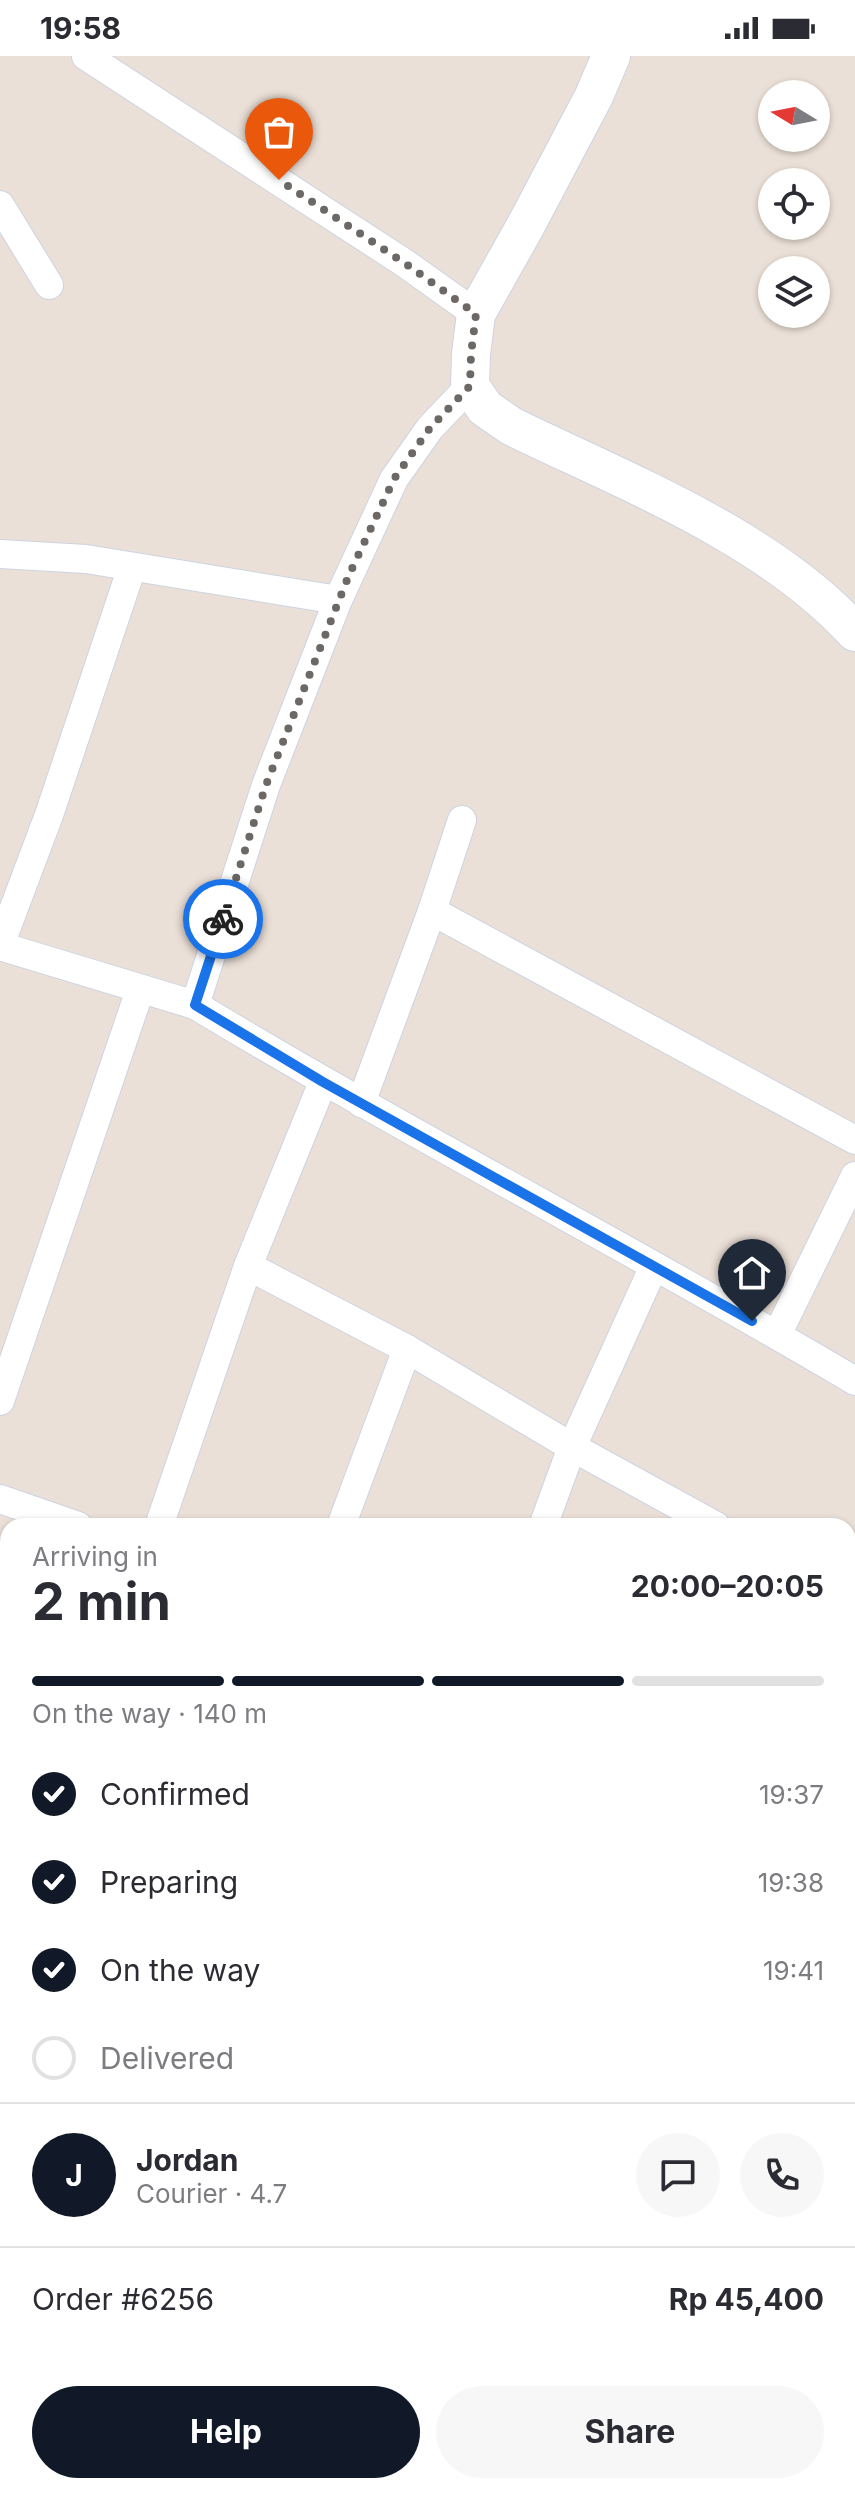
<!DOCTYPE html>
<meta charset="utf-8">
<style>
:root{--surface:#fff;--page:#f7f7f7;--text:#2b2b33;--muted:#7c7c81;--line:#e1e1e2;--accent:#111827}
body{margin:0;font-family:Inter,sans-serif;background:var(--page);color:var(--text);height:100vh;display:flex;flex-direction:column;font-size:30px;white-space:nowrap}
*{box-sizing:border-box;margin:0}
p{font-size:26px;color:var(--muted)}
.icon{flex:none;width:44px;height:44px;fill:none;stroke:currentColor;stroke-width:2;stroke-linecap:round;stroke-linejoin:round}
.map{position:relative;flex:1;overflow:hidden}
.side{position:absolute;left:0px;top:1462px;width:856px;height:976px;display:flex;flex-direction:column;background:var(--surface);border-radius:24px 24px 0 0;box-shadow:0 2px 6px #0004}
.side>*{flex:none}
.needle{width:52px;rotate:280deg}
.controls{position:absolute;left:758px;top:24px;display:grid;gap:16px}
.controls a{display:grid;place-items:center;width:72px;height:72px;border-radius:50%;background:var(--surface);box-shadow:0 2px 6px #0004;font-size:40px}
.pin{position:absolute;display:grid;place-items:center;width:68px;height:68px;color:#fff;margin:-82px -34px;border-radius:50% 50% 50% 0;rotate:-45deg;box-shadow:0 0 8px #0007}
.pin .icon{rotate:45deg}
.courier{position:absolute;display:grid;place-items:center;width:80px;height:80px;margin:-40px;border:6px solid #1a73e8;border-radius:50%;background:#fff;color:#222;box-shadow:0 2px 10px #0007}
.head em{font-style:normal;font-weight:700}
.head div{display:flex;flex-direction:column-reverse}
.head{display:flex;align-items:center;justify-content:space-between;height:136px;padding:0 32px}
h1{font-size:52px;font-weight:700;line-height:60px}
.bar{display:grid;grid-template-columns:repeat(4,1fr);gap:12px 8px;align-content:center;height:96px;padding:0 32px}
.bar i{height:10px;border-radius:6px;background:var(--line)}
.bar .on{background:var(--accent)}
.bar p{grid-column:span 4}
.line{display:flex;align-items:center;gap:20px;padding:0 32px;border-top:2px solid var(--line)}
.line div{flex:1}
.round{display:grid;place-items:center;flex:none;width:84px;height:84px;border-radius:42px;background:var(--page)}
ol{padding:0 32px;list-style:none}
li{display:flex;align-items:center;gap:24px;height:88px}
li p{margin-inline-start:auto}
li .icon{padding:8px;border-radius:50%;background:var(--accent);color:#fff;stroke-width:4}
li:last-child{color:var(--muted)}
li i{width:44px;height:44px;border:4px solid var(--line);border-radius:50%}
.button{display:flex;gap:16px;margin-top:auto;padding:16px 32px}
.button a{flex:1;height:92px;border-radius:48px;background:var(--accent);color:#fff;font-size:32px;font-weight:700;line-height:92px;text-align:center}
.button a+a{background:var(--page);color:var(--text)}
.status{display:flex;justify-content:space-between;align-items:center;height:56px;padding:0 40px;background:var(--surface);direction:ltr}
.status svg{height:22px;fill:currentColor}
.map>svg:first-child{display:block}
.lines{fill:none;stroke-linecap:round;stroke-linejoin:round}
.minor-casing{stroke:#cdd3e2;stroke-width:30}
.secondary-casing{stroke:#cdd3e2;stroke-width:40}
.minor{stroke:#fff;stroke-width:28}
.secondary{stroke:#fff;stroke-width:38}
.done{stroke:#6c6865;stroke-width:8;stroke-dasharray:0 14.4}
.route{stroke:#1a73e8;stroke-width:10}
</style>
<div class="status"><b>19:58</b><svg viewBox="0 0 49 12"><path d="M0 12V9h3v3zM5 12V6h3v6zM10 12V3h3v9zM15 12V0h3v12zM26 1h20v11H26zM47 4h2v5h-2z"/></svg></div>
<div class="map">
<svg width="855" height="2438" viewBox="0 0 855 2438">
<rect width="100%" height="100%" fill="#ebe0d7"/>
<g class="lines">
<defs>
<g id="minor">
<path d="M 86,0 L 406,208 L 476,258"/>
<path d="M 0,149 L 49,229"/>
<path d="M 0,498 L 86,503 L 338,544"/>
<path d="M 432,855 L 855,1084"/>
<path d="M 0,889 L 49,759 L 132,511"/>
<path d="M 0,890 L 195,949 L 266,729 L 338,544 L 394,423 L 430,372 L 470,330"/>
<path d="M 195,949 C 412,1080 638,1196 855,1325"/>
<path d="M 361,1047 L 432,855 L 462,764"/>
<path d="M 248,1210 L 407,1293 L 341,1470"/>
<path d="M 777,1279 L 855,1120"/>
<path d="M 407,1293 L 572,1391 L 716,1470"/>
<path d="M 0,1345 L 140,934"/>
<path d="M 0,1443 L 78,1470"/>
<path d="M 159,1470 L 248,1210 L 323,1026"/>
<path d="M 543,1470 L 572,1391 L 654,1210"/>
<path d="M 848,1519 L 855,1506"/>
<path d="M 848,1552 L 855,1559"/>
<path d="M 848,1611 L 855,1586"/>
<path d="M 0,1663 L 8,1665"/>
<path d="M 0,1879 L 8,1882"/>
<path d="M 848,1954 L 855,1956"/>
<path d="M 0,2102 L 8,2105"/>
<path d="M 848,2172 L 855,2175"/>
<path d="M 0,2328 L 8,2330"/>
<path d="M 71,2438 L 73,2430"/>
</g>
<path id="secondary" d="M 611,0 L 594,40 L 526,169 L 476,258 L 471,298 L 470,330 L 485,352 L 511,370 C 626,426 767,480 855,576"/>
</defs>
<use href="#minor" class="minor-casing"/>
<use href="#secondary" class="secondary-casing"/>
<use href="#minor" class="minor"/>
<use href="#secondary" class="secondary"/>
</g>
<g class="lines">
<path class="done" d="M 223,863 L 266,729 L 349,519 L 394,423 L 430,372 L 470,330 L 471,298 L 476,258 L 406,208 L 279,124"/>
<path class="route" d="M 223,863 L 195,949 L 323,1026 L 752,1265"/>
</g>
</svg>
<div class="controls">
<a><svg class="needle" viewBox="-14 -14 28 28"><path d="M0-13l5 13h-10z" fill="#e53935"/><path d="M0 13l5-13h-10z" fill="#7c7c81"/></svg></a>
<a><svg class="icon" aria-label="locate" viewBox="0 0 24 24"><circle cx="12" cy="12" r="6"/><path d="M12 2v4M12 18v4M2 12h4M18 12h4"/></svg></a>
<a><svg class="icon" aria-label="layers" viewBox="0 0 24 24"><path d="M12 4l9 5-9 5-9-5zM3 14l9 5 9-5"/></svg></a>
</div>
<div class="pin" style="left:279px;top:124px;background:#ea580c"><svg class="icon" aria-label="bag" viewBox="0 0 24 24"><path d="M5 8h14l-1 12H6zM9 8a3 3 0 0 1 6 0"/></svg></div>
<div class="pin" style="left:752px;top:1265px;background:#1f2937"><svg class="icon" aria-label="home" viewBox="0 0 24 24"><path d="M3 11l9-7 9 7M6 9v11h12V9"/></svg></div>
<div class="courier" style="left:223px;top:863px"><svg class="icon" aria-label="bike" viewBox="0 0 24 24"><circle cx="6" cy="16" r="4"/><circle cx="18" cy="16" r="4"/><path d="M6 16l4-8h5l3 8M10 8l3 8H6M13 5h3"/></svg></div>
<section class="side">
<div class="head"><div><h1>2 min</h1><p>Arriving in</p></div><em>20:00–20:05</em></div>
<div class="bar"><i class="on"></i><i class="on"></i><i class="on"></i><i></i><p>On the way · 140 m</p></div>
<ol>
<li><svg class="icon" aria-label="check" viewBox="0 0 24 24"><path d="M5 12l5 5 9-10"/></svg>Confirmed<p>19:37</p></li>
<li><svg class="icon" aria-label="check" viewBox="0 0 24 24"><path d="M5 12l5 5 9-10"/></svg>Preparing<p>19:38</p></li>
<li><svg class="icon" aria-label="check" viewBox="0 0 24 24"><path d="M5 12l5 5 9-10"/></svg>On the way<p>19:41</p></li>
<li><i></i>Delivered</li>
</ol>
<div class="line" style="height:144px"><b class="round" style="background:var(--accent);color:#fff">J</b><div><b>Jordan</b><p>Courier · 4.7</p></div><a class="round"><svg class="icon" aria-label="chat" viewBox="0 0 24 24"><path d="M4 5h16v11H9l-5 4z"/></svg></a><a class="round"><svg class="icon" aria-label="phone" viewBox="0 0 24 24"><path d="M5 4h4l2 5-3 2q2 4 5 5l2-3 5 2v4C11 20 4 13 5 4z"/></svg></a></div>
<div class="line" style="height:104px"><div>Order #6256</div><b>Rp 45,400</b></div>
<div class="button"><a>Help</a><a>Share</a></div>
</section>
</div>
